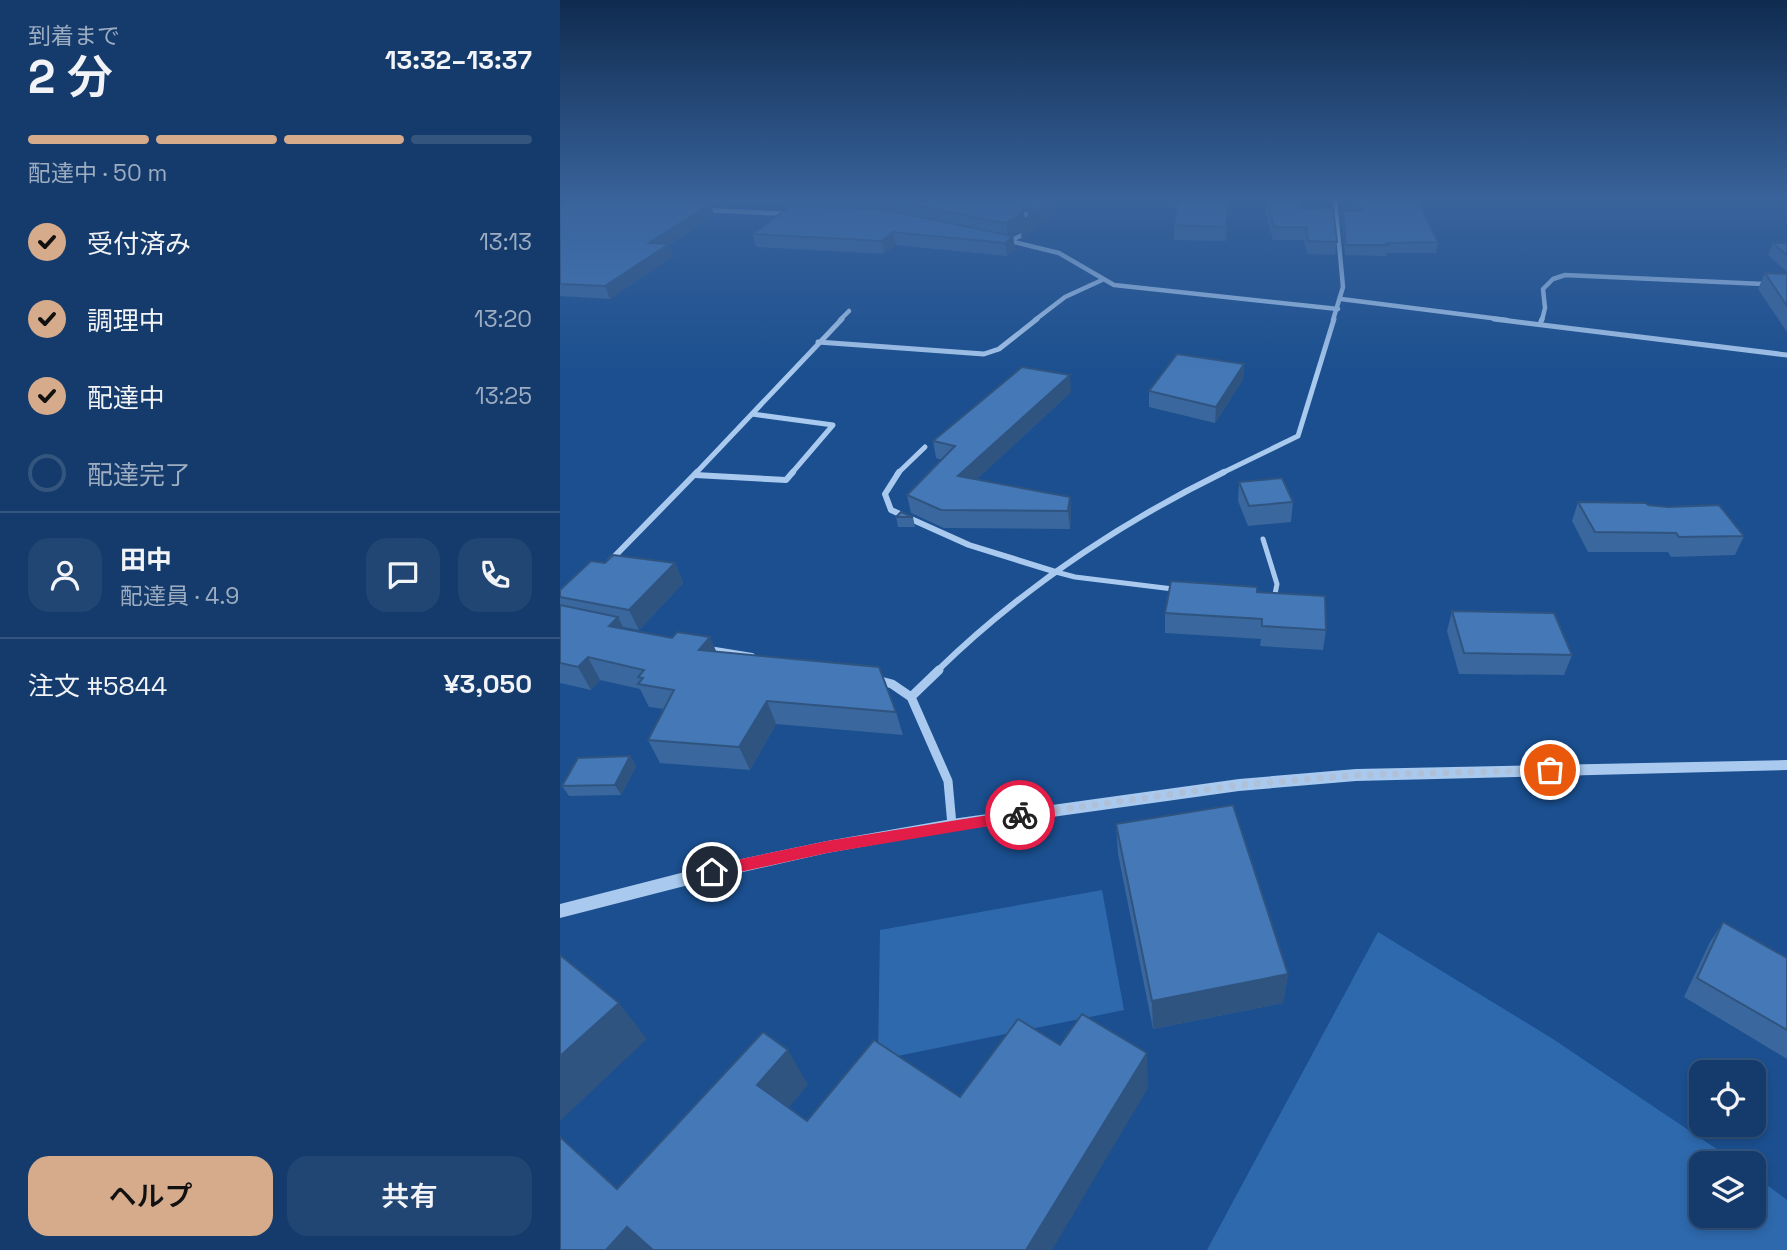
<!DOCTYPE html>
<html lang="ja">
<meta charset="utf-8">
<style>
:root{--surface:#143b6b;--page:#214673;--text:#f1f3f6;--muted:#9dadc1;--line:#33557e;--accent:#d6ab8b}
body{margin:0;font-family:"Space Grotesk","Noto Sans JP",sans-serif;background:var(--page);color:var(--text);height:100vh;display:flex;flex-direction:column;font-size:26px;white-space:nowrap}
*{box-sizing:border-box;margin:0}
p{font-size:23px;color:var(--muted)}
.icon{flex:none;width:38px;height:38px;fill:none;stroke:currentColor;stroke-width:2;stroke-linecap:round;stroke-linejoin:round}
.map{position:relative;flex:1;overflow:hidden}
.details{display:flex;flex-direction:column;background:var(--surface);width:560px}
.details>*{flex:none}
.controls{position:absolute;left:1129px;top:1060px;display:grid;gap:14px}
.controls a{display:grid;place-items:center;width:77px;height:77px;border-radius:14px;background:var(--surface);box-shadow:0 4px 10px #0003,0 0 0 2px var(--line);font-size:35px}
.pin{position:absolute;display:grid;place-items:center;width:60px;height:60px;color:#fff;margin:-30px;border:4px solid #fff;border-radius:50%;box-shadow:0 2px 7px #0007}
.courier{position:absolute;display:grid;place-items:center;width:70px;height:70px;margin:-35px;border:5px solid #e11d48;border-radius:50%;background:#fff;color:#222;box-shadow:0 2px 9px #0007}
.headline em{font-style:normal;font-weight:600}
.headline div{display:flex;flex-direction:column-reverse}
.headline{display:flex;align-items:center;justify-content:space-between;height:119px;padding:0 28px}
h1{font-size:46px;font-weight:600;line-height:52px}
.bar{display:grid;grid-template-columns:repeat(4,1fr);gap:10px 7px;align-content:center;height:84px;padding:0 28px}
.bar i{height:9px;border-radius:5px;background:var(--line)}
.bar .active{background:var(--accent)}
.bar p{grid-column:span 4}
.line{display:flex;align-items:center;gap:18px;padding:0 28px;border-top:2px solid var(--line)}
.line div{flex:1}
.round{display:grid;place-items:center;flex:none;width:74px;height:74px;border-radius:21px;background:var(--page)}
ol{padding:0 28px;list-style:none}
li{display:flex;align-items:center;gap:21px;height:77px}
li p{margin-inline-start:auto}
li .icon{padding:7px;border-radius:50%;background:var(--accent);color:#111;stroke-width:4}
li:last-child{color:var(--muted)}
li i{width:38px;height:38px;border:4px solid var(--line);border-radius:50%}
.button{display:flex;gap:14px;margin-top:auto;padding:14px 28px}
.button a{flex:1;height:80px;border-radius:21px;background:var(--accent);color:#111;font-size:28px;font-weight:600;line-height:80px;text-align:center}
.button a+a{background:var(--page);color:var(--text)}
main{display:flex;flex:1;min-height:0}
.map>svg:first-child{display:block}
.green{fill:#2e69ad}
.lines{fill:none;stroke-linecap:round;stroke-linejoin:round}
.service{stroke:#a9c9ee;stroke-width:5}
.minor-far3{stroke:#a9c9ee;stroke-width:4.5}
.minor-far2{stroke:#a9c9ee;stroke-width:5}
.minor-far1{stroke:#a9c9ee;stroke-width:6}
.minor{stroke:#a9c9ee;stroke-width:9}
.tertiary{fill:#a9c9ee;fill-rule:evenodd}
.wall{fill:#3a679d}
.shaded-wall{fill:#305480}
.building{fill:#4478b7;stroke:#305480;stroke-width:2}
.route{fill:#e11d48}
.done{stroke:#afc1d8;stroke-width:7;stroke-dasharray:0 12.6}
</style>
<main>
<section class="details">
<div class="headline"><div><h1>2 分</h1><p>到着まで</p></div><em>13:32–13:37</em></div>
<div class="bar"><i class="active"></i><i class="active"></i><i class="active"></i><i></i><p>配達中 · 50 m</p></div>
<ol>
<li><svg class="icon" aria-label="check" viewBox="0 0 24 24"><path d="M5 12l5 5 9-10"/></svg>受付済み<p>13:13</p></li>
<li><svg class="icon" aria-label="check" viewBox="0 0 24 24"><path d="M5 12l5 5 9-10"/></svg>調理中<p>13:20</p></li>
<li><svg class="icon" aria-label="check" viewBox="0 0 24 24"><path d="M5 12l5 5 9-10"/></svg>配達中<p>13:25</p></li>
<li><i></i>配達完了</li>
</ol>
<div class="line" style="height:126px"><a class="round"><svg class="icon" aria-label="person" viewBox="0 0 24 24"><circle cx="12" cy="8" r="4"/><path d="M4 21q1-7 8-7t8 7"/></svg></a><div><b>田中</b><p>配達員 · 4.9</p></div><a class="round"><svg class="icon" aria-label="chat" viewBox="0 0 24 24"><path d="M4 5h16v11H9l-5 4z"/></svg></a><a class="round"><svg class="icon" aria-label="phone" viewBox="0 0 24 24"><path d="M5 4h4l2 5-3 2q2 4 5 5l2-3 5 2v4C11 20 4 13 5 4z"/></svg></a></div>
<div class="line" style="height:91px"><div>注文 #5844</div><b>¥3,050</b></div>
<div class="button"><a>ヘルプ</a><a>共有</a></div>
</section>
<div class="map">
<svg width="1227" height="1250" viewBox="0 0 1227 1250">
<rect width="100%" height="100%" fill="#1b4f8f"/>
<g class="green">
<path d="M 542,890 L 564,1010 L 318,1060 L 320,930 Z"/>
<path d="M 818,932 L 993,1039 L 1179,1164 L 1141,1164 L 1141,1216 L 1194,1216 L 1194,1175 L 1227,1200 L 1227,1250 L 647,1250 Z"/>
</g>
<g class="lines">
<g class="service">
<path d="M 703,539 L 717,584 L 714,599"/>
<path d="M 496,572 L 515,577 L 613,589"/>
</g>
<g class="minor-far3">
<path d="M 144,210 L 230,214"/>
<path d="M 446,240 L 499,253 L 554,285 L 778,309"/>
<path d="M 452,240 L 462,235 L 470,224 L 466,214"/>
<path d="M 781,299 L 947,320"/>
<path d="M 280,320 L 289,311"/>
<path d="M 475,320 L 505,297 L 542,280"/>
<path d="M 773,320 L 783,287 L 775,200"/>
<path d="M 982,320 L 985,308 L 983,289 L 993,279 L 1005,275 L 1227,285"/>
</g>
<g class="minor-far2">
<path d="M 934,319 L 1227,355"/>
<path d="M 980,324 L 982,319"/>
<path d="M 258,342 L 424,354 L 439,349 L 477,319"/>
<path d="M 192,414 L 273,425 L 231,474"/>
<path d="M 135,474 L 282,319"/>
<path d="M 337,474 L 365,447"/>
<path d="M 660,474 L 738,436 L 774,319"/>
</g>
<g class="minor-far1">
<path d="M 339,472 L 325,494 L 331,510 L 409,545 L 496,572"/>
<path d="M 135,475 L 226,480 L 233,472"/>
<path d="M 50,561 L 137,472"/>
<path d="M 149,649 L 192,656"/>
<path d="M 377,671 C 460,590 560,523 664,472"/>
</g>
<g class="minor">
<path d="M 317,680 L 332,684 L 351,697 L 388,781 L 392,825"/>
<path d="M 351,697 L 379,670"/>
</g>
<path class="tertiary" d="M 1227,760 L 1227,770 L 796,781 L 679,791 L 392,831 L 267,853 L 152,879 L 0,918 L 0,904 L 152,865 L 267,841 L 392,819 L 679,779 L 796,769 Z"/>
</g>
<g class="wall">
<path d="M 12,200 L 331,200 L 332,206 L 325,210 L 335,212 L 334,200 L 465,200 L 466,207 L 463,211 L 464,221 L 471,214 L 470,200 L 492,214 L 462,240 L 461,229 L 459,231 L 451,236 L 453,236 L 455,249 L 447,256 L 336,245 L 324,254 L 196,247 L 193,234 L 230,206 L 172,203 L 167,206 L 151,205 L 154,215 L 109,245 L 113,256 L 50,299 L 0,296 L 0,206 L 14,200 Z"/>
<path d="M 706,200 L 735,200 L 777,242 L 775,255 L 747,254 L 744,240 L 713,240 L 705,210 Z"/>
<path d="M 794,200 L 858,200 L 878,242 L 876,253 L 826,253 L 826,256 L 785,255 L 782,221 L 783,211 L 797,211 Z"/>
<path d="M 668,201 L 666,241 L 614,240 L 614,225 Z"/>
<path d="M 1213,243 L 1227,243 L 1227,272 L 1208,255 Z"/>
<path d="M 1205,273 L 1227,274 L 1227,332 L 1198,289 Z"/>
<path d="M 684,364 L 683,379 L 655,423 L 589,407 L 589,391 Z"/>
<path d="M 511,392 L 416,480 L 510,497 L 511,515 L 510,529 L 384,528 L 351,513 L 347,495 L 382,460 L 376,458 L 373,441 Z"/>
<path d="M 679,482 L 733,502 L 731,522 L 688,526 L 678,501 Z"/>
<path d="M 1018,502 L 1088,505 L 1184,536 L 1175,555 L 1111,557 L 1108,552 L 1028,552 L 1012,521 Z"/>
<path d="M 336,517 L 353,517 L 355,527 L 338,527 Z"/>
<path d="M 45,563 L 115,563 L 123,583 L 79,630 L 63,627 L 64,629 L 156,652 L 336,712 L 343,735 L 216,724 L 190,770 L 100,763 L 88,740 L 104,709 L 89,707 L 80,689 L 40,680 L 31,690 L 0,683 L 0,590 Z"/>
<path d="M 697,592 L 766,630 L 763,650 L 700,646 L 701,639 L 605,633 L 605,613 Z"/>
<path d="M 892,611 L 1012,655 L 1004,675 L 899,674 L 887,631 Z"/>
<path d="M 70,756 L 76,766 L 61,795 L 9,796 L 2,786 Z"/>
<path d="M 556,824 L 728,974 L 723,1003 L 593,1029 L 558,854 Z"/>
<path d="M 1163,922 L 1227,958 L 1227,1059 L 1124,997 L 1150,942 Z"/>
</g>
<g class="shaded-wall">
<path d="M 166,200 L 171,200 L 172,203 L 167,206 Z"/>
<path d="M 322,200 L 331,200 L 332,206 L 323,212 L 320,201 Z"/>
<path d="M 460,200 L 465,200 L 466,207 L 463,211 L 464,222 L 490,200 L 492,214 L 462,240 L 461,229 L 459,231 L 448,238 L 446,223 Z"/>
<path d="M 150,204 L 154,215 L 109,245 L 113,256 L 50,299 L 45,286 L 89,243 Z"/>
<path d="M 333,232 L 336,245 L 324,254 L 322,241 Z"/>
<path d="M 453,236 L 455,249 L 447,256 L 445,243 Z"/>
<path d="M 684,364 L 683,379 L 655,423 L 656,407 Z"/>
<path d="M 510,375 L 511,392 L 401,494 L 398,476 Z"/>
<path d="M 510,497 L 511,515 L 510,529 L 508,511 Z"/>
<path d="M 115,563 L 123,583 L 79,630 L 69,610 Z"/>
<path d="M 58,617 L 69,639 L 49,626 Z"/>
<path d="M 150,637 L 160,660 L 139,650 Z"/>
<path d="M 28,657 L 40,680 L 31,690 L 18,667 Z"/>
<path d="M 207,701 L 216,724 L 190,770 L 179,747 Z"/>
<path d="M 70,756 L 76,766 L 61,795 L 55,785 Z"/>
<path d="M 728,974 L 723,1003 L 593,1029 L 592,1001 Z"/>
<path d="M 59,1003 L 87,1039 L 0,1121 L 0,1056 Z"/>
<path d="M 228,1050 L 248,1085 L 219,1119 L 197,1085 Z"/>
<path d="M 587,1053 L 588,1088 L 492,1250 L 466,1250 Z"/>
<path d="M 67,1227 L 91,1250 L 46,1250 Z"/>
</g>
<g class="building">
<path d="M 14,200 L 52,200 L 150,204 L 89,243 L 109,244 L 45,286 L 0,284 L 0,206 Z"/>
<path d="M 334,200 L 460,200 L 463,209 L 457,217 L 446,223 L 333,201 Z"/>
<path d="M 470,200 L 490,200 L 460,226 L 473,211 Z"/>
<path d="M 707,200 L 735,200 L 743,209 L 773,208 L 777,242 L 748,241 L 746,227 L 714,227 Z"/>
<path d="M 798,200 L 858,200 L 878,242 L 827,243 L 828,245 L 786,245 L 783,211 L 802,211 Z"/>
<path d="M 617,201 L 668,201 L 666,227 L 614,225 Z"/>
<path d="M 230,206 L 321,209 L 453,236 L 445,243 L 333,232 L 322,241 L 193,234 Z"/>
<path d="M 1213,243 L 1227,243 L 1227,255 Z"/>
<path d="M 1205,273 L 1227,274 L 1227,306 Z"/>
<path d="M 617,354 L 684,364 L 656,407 L 589,391 Z"/>
<path d="M 462,367 L 510,375 L 398,476 L 510,497 L 508,511 L 381,510 L 347,495 L 395,446 L 373,441 Z"/>
<path d="M 722,478 L 733,502 L 689,506 L 679,482 Z"/>
<path d="M 1018,502 L 1086,503 L 1088,505 L 1108,507 L 1159,505 L 1184,536 L 1119,537 L 1116,533 L 1035,532 Z"/>
<path d="M 341,512 L 353,517 L 336,517 Z"/>
<path d="M 53,555 L 115,563 L 69,610 L 0,597 L 0,590 L 31,561 L 45,563 Z"/>
<path d="M 611,581 L 697,587 L 697,592 L 765,596 L 766,630 L 702,626 L 702,619 L 605,613 Z"/>
<path d="M 0,605 L 58,617 L 49,626 L 112,638 L 117,632 L 150,637 L 139,650 L 319,667 L 336,712 L 207,701 L 179,747 L 88,740 L 114,690 L 78,684 L 83,678 L 78,677 L 84,670 L 28,657 L 18,667 L 0,663 Z"/>
<path d="M 892,611 L 994,613 L 1012,655 L 904,653 Z"/>
<path d="M 70,756 L 55,785 L 2,786 L 18,758 Z"/>
<path d="M 673,805 L 728,974 L 592,1001 L 556,824 Z"/>
<path d="M 1163,922 L 1227,958 L 1227,1030 L 1137,978 Z"/>
<path d="M 0,955 L 59,1003 L 0,1056 Z"/>
<path d="M 522,1014 L 587,1053 L 466,1250 L 93,1250 L 67,1227 L 46,1250 L 0,1250 L 0,1137 L 57,1189 L 203,1032 L 228,1050 L 197,1085 L 247,1121 L 314,1040 L 400,1097 L 458,1019 L 500,1045 Z"/>
</g>
<linearGradient id="sky" x2="0" y2="1"><stop stop-color="#0f2b4f"/><stop offset="0.53" stop-color="#39639b"/><stop offset="1" stop-color="#39639b" stop-opacity="0"/></linearGradient>
<rect width="1227" height="375" fill="url(#sky)"/>
<path class="route" d="M 460,810 L 467,815 L 460,821 L 267,853 L 152,878 L 145,872 L 152,865 L 267,841 Z"/>
<g class="lines">
<path class="done" d="M 460,815 L 679,785 L 796,775 L 990,770"/>
</g>
</svg>
<div class="controls">
<a><svg class="icon" aria-label="locate" viewBox="0 0 24 24"><circle cx="12" cy="12" r="6"/><path d="M12 2v4M12 18v4M2 12h4M18 12h4"/></svg></a>
<a><svg class="icon" aria-label="layers" viewBox="0 0 24 24"><path d="M12 4l9 5-9 5-9-5zM3 14l9 5 9-5"/></svg></a>
</div>
<div class="pin" style="left:990px;top:770px;background:#ea580c"><svg class="icon" aria-label="bag" viewBox="0 0 24 24"><path d="M5 8h14l-1 12H6zM9 8a3 3 0 0 1 6 0"/></svg></div>
<div class="pin" style="left:152px;top:872px;background:#1f2937"><svg class="icon" aria-label="home" viewBox="0 0 24 24"><path d="M3 11l9-7 9 7M6 9v11h12V9"/></svg></div>
<div class="courier" style="left:460px;top:815px"><svg class="icon" aria-label="bike" viewBox="0 0 24 24"><circle cx="6" cy="16" r="4"/><circle cx="18" cy="16" r="4"/><path d="M6 16l4-8h5l3 8M10 8l3 8H6M13 5h3"/></svg></div>
</div>
</main>
